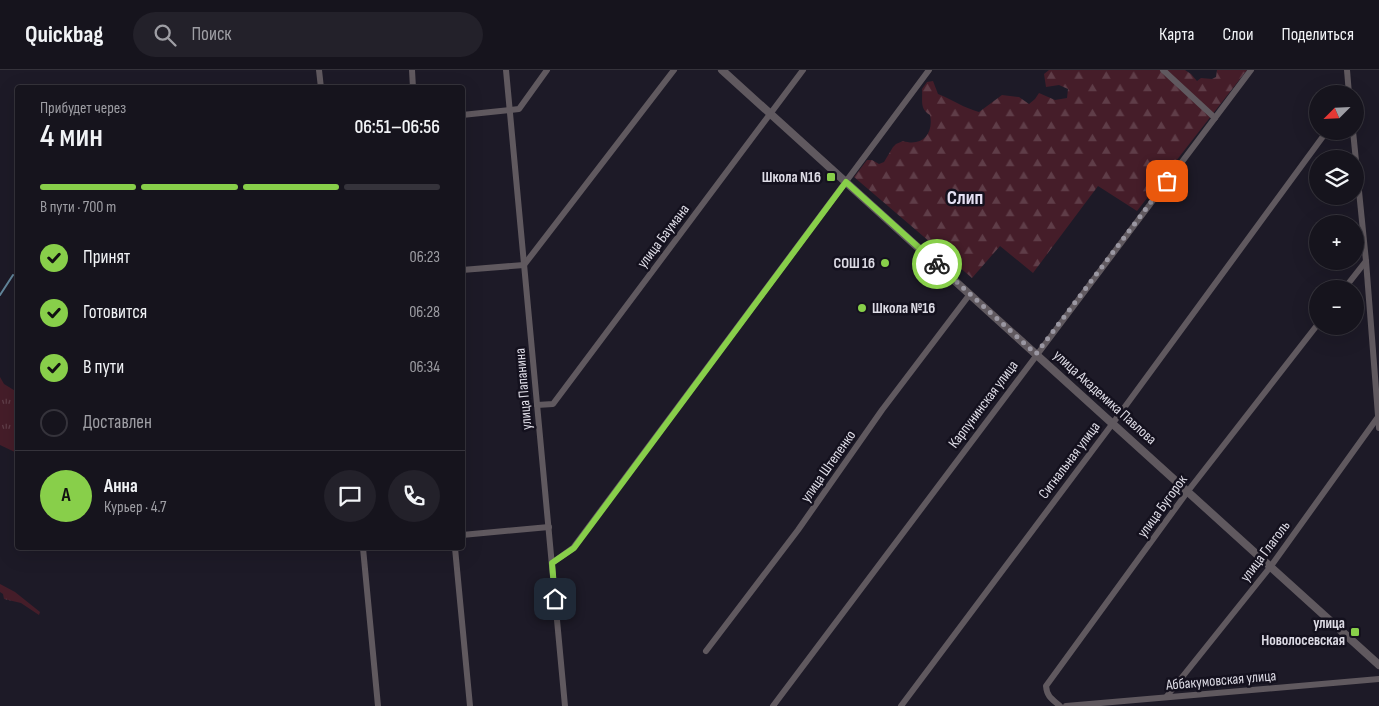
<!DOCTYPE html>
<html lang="ru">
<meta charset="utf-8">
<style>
:root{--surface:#16141d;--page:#23212a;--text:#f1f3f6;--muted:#9e9ea4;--line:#35333b;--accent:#88cf4a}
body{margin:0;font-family:"Sofia Sans Condensed",sans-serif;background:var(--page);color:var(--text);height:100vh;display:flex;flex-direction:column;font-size:19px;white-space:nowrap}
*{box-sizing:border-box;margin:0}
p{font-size:16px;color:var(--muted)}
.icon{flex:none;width:28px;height:28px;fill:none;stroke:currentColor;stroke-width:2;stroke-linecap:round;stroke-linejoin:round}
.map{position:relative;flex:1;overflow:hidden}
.panel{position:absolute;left:15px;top:15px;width:450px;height:465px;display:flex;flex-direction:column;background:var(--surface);border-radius:5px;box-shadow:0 5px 20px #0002,0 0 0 1px var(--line)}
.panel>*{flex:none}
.needle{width:32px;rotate:246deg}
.controls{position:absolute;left:1309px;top:15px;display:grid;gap:10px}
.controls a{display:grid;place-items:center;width:55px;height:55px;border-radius:50%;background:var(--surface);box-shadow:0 5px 20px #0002,0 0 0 1px var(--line);font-size:25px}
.pin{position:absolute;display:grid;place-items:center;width:42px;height:42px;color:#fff;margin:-21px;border-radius:10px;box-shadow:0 2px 8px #0006}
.courier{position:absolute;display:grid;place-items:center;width:50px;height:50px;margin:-25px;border:4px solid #88cf4a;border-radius:50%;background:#fff;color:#222;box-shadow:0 1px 6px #0007}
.headline em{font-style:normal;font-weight:600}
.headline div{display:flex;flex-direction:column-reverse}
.headline{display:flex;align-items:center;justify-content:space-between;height:85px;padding:0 25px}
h1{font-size:32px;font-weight:600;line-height:38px}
.bar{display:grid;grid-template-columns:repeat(4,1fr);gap:8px 5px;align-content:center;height:60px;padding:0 25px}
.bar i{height:6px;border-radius:4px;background:var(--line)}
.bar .on{background:var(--accent)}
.bar p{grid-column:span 4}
.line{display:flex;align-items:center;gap:12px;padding:0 25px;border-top:1px solid var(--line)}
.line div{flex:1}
.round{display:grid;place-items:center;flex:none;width:52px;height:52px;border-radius:26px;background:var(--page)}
ol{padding:0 25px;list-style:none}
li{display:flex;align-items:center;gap:15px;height:55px}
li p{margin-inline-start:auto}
li .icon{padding:5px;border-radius:50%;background:var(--accent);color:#111;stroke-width:4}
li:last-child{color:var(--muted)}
li i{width:28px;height:28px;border:2px solid var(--line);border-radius:50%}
header{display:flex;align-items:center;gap:30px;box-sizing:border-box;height:70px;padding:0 25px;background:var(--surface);border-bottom:1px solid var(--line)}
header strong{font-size:24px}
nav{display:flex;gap:28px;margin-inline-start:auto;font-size:18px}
.search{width:350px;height:45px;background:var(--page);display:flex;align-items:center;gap:12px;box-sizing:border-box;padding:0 18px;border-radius:28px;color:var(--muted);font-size:19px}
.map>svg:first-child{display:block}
.grass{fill:url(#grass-tufts)}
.forest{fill:url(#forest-firs)}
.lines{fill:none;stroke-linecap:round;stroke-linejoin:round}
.stream{stroke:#62869b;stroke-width:2}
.minor{stroke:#60595f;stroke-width:6}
.tertiary{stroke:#60595f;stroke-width:8}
.done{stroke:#9a97a2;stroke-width:5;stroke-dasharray:0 9}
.route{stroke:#88cf4a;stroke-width:6}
.poi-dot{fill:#88cf4a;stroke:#14111e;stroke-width:2}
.labels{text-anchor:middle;stroke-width:5;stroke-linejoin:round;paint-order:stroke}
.poi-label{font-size:15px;font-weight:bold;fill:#dddbe5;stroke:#14111e;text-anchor:end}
.street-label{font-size:15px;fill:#dddbe5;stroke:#14111e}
.district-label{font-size:20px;font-weight:bold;fill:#e5e0f3;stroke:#14111e}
</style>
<header>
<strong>Quickbag</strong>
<div class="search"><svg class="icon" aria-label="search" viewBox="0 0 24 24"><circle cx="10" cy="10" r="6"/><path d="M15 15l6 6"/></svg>Поиск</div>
<nav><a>Карта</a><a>Слои</a><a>Поделиться</a></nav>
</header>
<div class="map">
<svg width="1379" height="636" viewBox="0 0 1379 636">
<defs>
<pattern id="grass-tufts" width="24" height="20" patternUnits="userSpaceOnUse" patternTransform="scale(1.25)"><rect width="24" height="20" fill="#451d29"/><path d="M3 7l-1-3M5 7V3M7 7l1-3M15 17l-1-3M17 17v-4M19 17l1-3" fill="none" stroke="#5f3d48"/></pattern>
<pattern id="forest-firs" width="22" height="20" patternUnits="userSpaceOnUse" patternTransform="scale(1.25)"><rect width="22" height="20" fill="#451d29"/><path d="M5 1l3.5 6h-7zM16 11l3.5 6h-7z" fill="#5f3d48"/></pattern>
</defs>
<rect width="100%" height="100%" fill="#1d1a27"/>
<g class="grass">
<path d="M 0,307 L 4,314 L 17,322 L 17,383 L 0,375 Z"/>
<path d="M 0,514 L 15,522 L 40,542 L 39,545 L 21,533 L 4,529 L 3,524 L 0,522 Z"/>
</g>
<path class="forest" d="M 1049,0 L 1185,0 L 1191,4 L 1197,11 L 1201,8 L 1212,9 L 1216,7 L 1217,0 L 1247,0 L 1137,141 L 1098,116 L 1033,203 L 1000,176 L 972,208 L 854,107 L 867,90 L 872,90 L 879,94 L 884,92 L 893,77 L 896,74 L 903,71 C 922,77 934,64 930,45 C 919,39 923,30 922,19 L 927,12 L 933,11 L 938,24 C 953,30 964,38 979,42 L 1002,25 L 1019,27 L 1029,34 L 1035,29 L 1039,23 L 1055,30 L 1067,28 L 1068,19 L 1059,15 L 1046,17 L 1044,4 Z"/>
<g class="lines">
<path class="stream" d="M 0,225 L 13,205"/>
<g class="minor">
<path d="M 319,0 L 321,18"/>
<path d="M 412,0 L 413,18"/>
<path d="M 506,0 L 565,636"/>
<path d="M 1163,0 L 1215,48"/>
<path d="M 1347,0 L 1349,24"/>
<path d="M 462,45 L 519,39 L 547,0"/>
<path d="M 1353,61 L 1366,191 L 1379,358"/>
<path d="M 462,200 L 524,195 L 674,0"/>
<path d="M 1344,219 L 1366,191"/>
<path d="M 537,335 L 553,334 L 803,0"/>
<path d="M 462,465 L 549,457"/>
<path d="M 363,478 L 378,636"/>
<path d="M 455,478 L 470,636"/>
<path d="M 552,493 L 573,478 L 929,0"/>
<path d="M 706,581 L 798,460 L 882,340 L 970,224"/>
<path d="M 1167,626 L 1271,496 L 1378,347"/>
<path d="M 773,636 L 1251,0"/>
<path d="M 901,636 L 1113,353 L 1327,61"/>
<path d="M 1060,636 C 1052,629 1047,627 1046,616 L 1188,421 L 1318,254"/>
<path d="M 1066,636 L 1379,609"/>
</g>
<path class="tertiary" d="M 722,0 L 1379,595"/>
</g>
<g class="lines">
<path class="done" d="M 937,194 L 1036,284 L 1167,111"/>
<path class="route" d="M 555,529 L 552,493 L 574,478 L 846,112 L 937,194"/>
</g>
<g class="poi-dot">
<rect x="826" y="102" width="10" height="10" rx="2.5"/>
<circle cx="885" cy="193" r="5"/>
<circle cx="862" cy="238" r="5"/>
<rect x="1350" y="557" width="10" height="10" rx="2.5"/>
</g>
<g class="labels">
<g class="poi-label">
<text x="821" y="112">Школа N16</text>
<text x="875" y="198">СОШ 16</text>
<text x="872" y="243" text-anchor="start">Школа №16</text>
<text x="1345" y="558">улица<tspan x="1345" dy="17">Новолосевская</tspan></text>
</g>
<g class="street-label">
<text transform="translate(663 166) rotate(-53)" y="5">улица Баумана</text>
<text transform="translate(523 319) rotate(-95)" y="5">улица Папанина</text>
<text transform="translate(1105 327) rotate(42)" y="5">улица Академика Павлова</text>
<text transform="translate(983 334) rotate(-53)" y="5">Карпунинская улица</text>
<text transform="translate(1069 390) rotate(-53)" y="5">Сигнальная улица</text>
<text transform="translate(828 396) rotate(-55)" y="5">улица Штепенко</text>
<text transform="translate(1162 436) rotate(-54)" y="5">улица Бугорок</text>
<text transform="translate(1265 481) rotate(-53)" y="5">улица Глаголь</text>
<text transform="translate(1221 610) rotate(-5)" y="5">Аббакумовская улица</text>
</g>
<g class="district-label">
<text x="965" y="134">Слип</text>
</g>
</g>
</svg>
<div class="controls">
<a><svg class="needle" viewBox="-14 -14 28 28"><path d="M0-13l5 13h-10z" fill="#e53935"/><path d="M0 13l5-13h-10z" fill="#9e9ea4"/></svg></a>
<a><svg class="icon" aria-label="layers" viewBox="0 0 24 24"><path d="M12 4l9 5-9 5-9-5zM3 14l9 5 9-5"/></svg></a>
<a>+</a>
<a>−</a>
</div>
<div class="pin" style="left:1167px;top:111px;background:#ea580c"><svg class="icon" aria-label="bag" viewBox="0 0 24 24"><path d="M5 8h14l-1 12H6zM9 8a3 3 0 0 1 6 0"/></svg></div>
<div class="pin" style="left:555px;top:529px;background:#1f2937"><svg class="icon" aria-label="home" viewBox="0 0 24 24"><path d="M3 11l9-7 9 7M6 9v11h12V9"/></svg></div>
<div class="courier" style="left:937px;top:194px"><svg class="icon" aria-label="bike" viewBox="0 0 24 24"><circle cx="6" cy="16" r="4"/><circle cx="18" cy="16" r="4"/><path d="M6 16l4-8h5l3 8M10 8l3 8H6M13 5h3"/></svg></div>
<section class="panel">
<div class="headline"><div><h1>4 мин</h1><p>Прибудет через</p></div><em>06:51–06:56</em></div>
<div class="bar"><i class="on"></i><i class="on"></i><i class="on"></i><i></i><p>В пути · 700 m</p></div>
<ol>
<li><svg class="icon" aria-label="check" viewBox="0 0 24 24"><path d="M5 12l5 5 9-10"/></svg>Принят<p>06:23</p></li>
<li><svg class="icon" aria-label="check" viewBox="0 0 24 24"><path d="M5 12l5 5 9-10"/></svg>Готовится<p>06:28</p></li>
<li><svg class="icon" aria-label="check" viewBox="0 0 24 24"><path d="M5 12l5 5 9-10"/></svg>В пути<p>06:34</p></li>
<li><i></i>Доставлен</li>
</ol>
<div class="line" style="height:90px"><b class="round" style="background:var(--accent);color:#111">А</b><div><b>Анна</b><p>Курьер · 4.7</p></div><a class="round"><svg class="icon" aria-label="chat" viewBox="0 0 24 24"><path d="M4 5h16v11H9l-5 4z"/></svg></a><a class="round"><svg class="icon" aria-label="phone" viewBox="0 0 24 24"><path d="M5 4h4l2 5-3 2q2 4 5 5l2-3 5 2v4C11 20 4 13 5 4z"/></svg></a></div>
</section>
</div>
